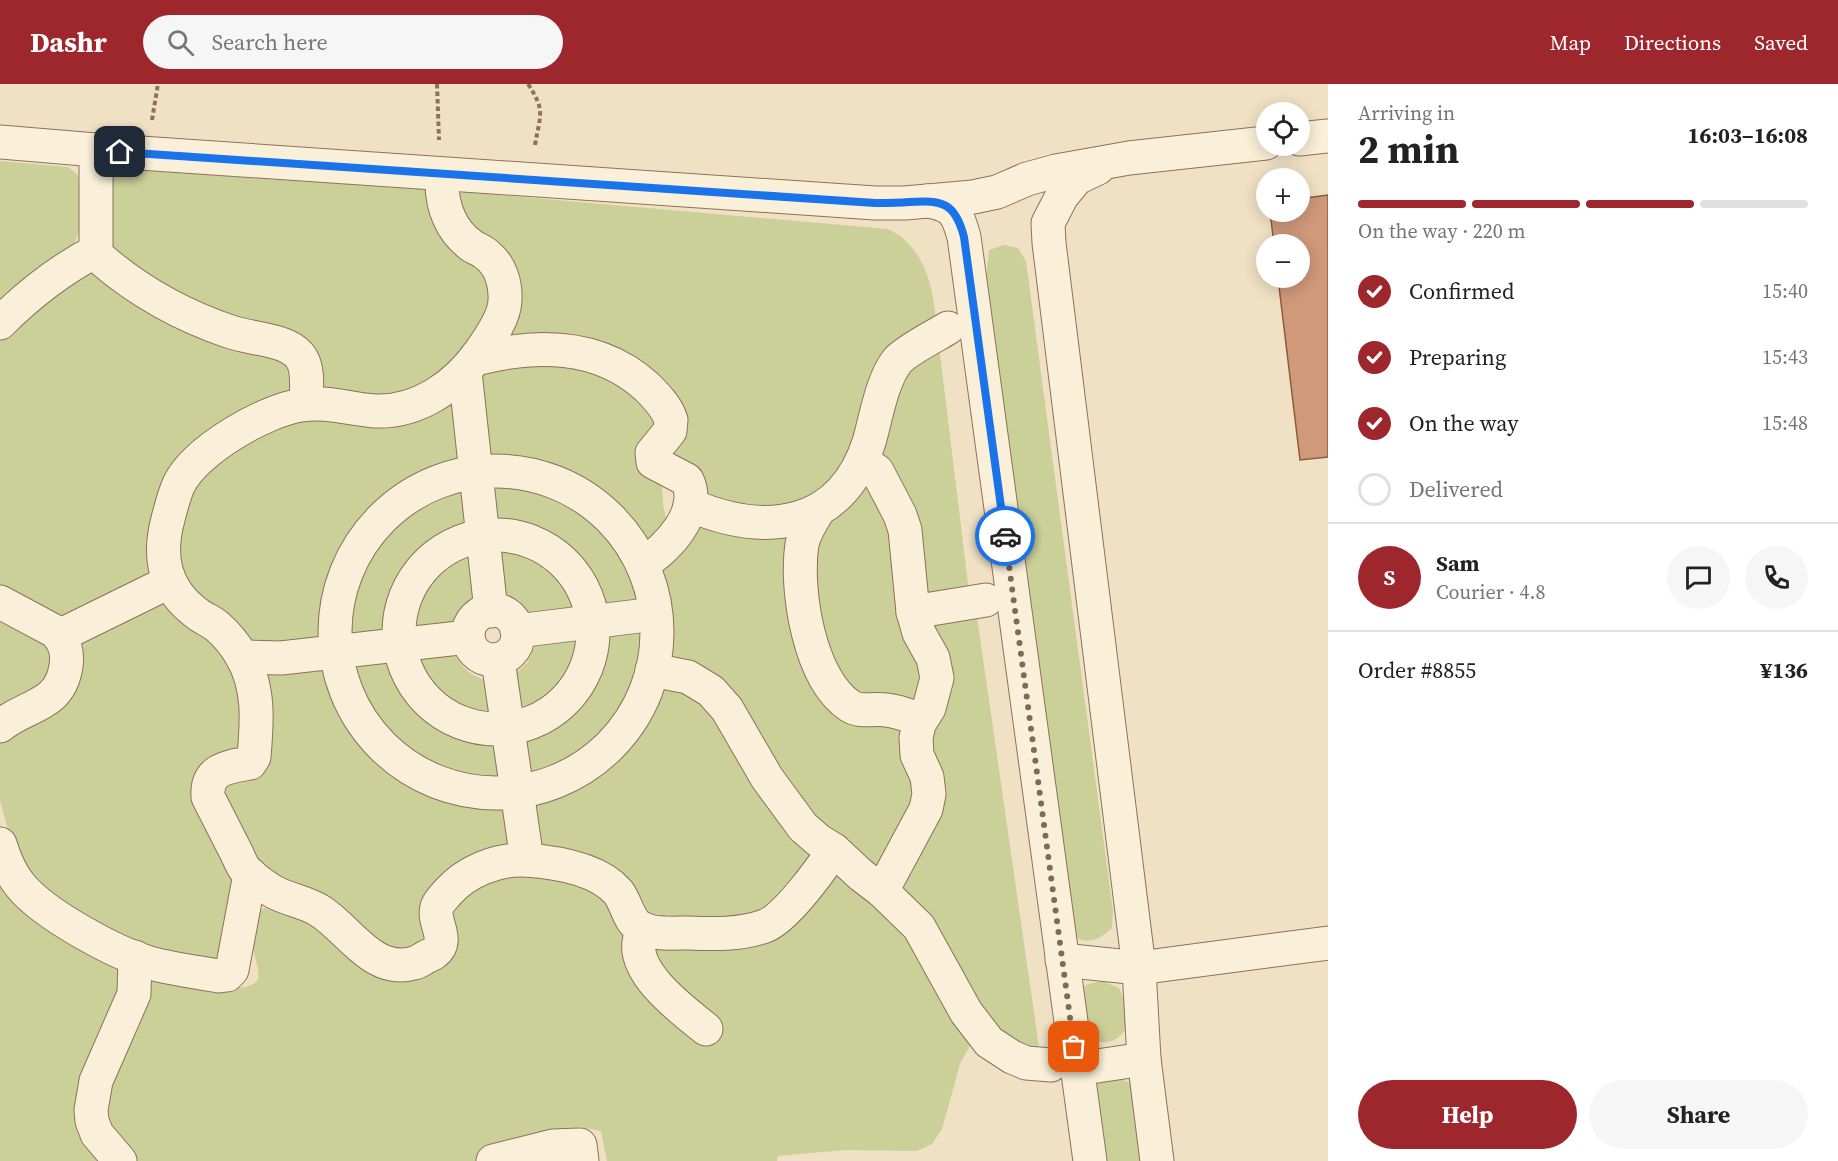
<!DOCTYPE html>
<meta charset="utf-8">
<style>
:root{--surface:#fff;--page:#f6f6f6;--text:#222;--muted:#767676;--line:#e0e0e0;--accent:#9e272e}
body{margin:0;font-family:"Source Serif 4",serif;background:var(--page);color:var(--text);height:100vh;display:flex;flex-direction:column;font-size:22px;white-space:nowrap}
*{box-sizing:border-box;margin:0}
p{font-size:20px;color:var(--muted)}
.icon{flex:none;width:33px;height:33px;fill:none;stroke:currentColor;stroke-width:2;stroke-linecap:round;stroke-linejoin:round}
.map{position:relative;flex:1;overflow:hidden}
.side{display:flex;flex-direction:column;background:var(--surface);width:510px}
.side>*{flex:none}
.buttons{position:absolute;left:1256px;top:18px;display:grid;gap:12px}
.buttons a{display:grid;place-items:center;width:54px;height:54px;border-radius:50%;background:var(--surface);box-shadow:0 3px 15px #0003;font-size:30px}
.pin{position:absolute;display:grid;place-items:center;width:51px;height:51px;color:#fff;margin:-26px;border-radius:12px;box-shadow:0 3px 9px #0006}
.courier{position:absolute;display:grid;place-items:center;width:60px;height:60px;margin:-30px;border:4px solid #1a73e8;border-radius:50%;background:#fff;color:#222;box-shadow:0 2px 8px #0007}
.summary em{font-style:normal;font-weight:700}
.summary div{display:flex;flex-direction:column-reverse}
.summary{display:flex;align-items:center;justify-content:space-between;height:102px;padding:0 30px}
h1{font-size:39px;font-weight:700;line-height:45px}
.bar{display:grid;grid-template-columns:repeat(4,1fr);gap:9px 6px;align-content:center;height:72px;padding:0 30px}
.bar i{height:8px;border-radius:4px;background:var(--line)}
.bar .selected{background:var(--accent)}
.bar p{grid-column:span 4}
.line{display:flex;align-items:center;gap:15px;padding:0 30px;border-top:2px solid var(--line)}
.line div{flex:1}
.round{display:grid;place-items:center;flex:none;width:63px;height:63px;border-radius:32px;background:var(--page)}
ol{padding:0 30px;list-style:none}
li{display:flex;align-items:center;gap:18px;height:66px}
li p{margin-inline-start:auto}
li .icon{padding:6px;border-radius:50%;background:var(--accent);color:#fff;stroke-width:4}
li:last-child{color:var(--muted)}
li i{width:33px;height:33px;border:3px solid var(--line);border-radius:50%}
.primary-button{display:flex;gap:12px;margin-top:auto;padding:12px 30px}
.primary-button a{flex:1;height:69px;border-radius:36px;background:var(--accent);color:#fff;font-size:24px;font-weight:700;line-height:69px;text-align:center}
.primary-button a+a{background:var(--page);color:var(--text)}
header{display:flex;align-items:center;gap:36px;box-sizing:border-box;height:84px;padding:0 30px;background:var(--accent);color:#fff}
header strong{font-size:28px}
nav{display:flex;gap:33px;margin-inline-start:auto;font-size:21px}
.search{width:420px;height:54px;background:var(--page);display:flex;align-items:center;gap:15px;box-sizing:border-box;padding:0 21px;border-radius:33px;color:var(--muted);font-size:22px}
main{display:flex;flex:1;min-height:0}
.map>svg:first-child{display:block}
.green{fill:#cbcf98}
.building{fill:#d0997a;stroke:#8d5a3f;stroke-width:1.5}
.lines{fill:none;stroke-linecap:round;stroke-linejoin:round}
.minor-casing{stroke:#8c725a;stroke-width:35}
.path{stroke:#8c725a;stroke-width:4;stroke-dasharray:4.5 3;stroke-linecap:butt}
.minor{stroke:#faefd9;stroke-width:33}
.done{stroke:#7b6b59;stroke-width:6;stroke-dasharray:0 10.8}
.route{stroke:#1a73e8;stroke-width:8}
</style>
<header>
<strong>Dashr</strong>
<div class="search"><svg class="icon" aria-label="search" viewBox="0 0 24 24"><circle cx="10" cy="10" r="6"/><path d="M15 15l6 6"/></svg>Search here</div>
<nav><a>Map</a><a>Directions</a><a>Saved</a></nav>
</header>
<main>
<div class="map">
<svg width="1328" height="1077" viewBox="0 0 1328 1077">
<rect width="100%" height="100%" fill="#f0e1c5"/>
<g class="green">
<path d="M 0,77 L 68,83 L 78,91 C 82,116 85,147 69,168 L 0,226 Z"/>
<path d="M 119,85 L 433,106 L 491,181 L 492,237 L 425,304 L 361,317 L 315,301 L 241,244 L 109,169 L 112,86 Z"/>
<path d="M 465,108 L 888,145 C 924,162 933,201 936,238 L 859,368 L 809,426 L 702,418 L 678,384 L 647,295 L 514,260 L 504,240 L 476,157 L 455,110 Z"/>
<path d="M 1004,161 L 1018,164 L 1026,177 L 1113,827 L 1112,844 C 1103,853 1088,862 1076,853 L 986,194 L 989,166 Z"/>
<path d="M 84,180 L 278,264 L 299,301 L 190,380 L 154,490 L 69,539 L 0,511 L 0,246 Z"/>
<path d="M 939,262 L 970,516 L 932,521 L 870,371 L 895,295 Z"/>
<path d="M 552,270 L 658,320 L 663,420 L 667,439 L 640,463 C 599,405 556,382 485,381 L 474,292 Z"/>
<path d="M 462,298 L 471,383 C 412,396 358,433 339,493 C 332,516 331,538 329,562 L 253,562 L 171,489 L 187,402 L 264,342 Z"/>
<path d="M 861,388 L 880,397 L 926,617 L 859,618 L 820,555 L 814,439 Z"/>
<path d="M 502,392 C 581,401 621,443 648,515 L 598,532 C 585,480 546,440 490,444 L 492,393 Z"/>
<path d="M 462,396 L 477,445 C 420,459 391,498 391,556 L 338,561 C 337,485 386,413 462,396 Z"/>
<path d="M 695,437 L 792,444 L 815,585 L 895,632 L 924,700 L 881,793 L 828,753 L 763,669 L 660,580 C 666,547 661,518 651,487 Z"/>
<path d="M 499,456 C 540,461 572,487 585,527 L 531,533 L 519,516 L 501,509 Z"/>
<path d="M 474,459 L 482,511 C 463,520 455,530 449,550 L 402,546 C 407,507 436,472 474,459 Z"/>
<path d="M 163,511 L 234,568 L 248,666 L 218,677 L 235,790 L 218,878 L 141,868 L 62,823 L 30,790 L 12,760 L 0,717 L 0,653 L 73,563 Z"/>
<path d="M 976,526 L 1041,977 L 1011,967 L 893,802 L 931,682 L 926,540 Z"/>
<path d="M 0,530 L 40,545 L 58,587 L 0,633 Z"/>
<path d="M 650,537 C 650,622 603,672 526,701 L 509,649 C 549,641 589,612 598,570 C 600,561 599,551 598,542 Z"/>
<path d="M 588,552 C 584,595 555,632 512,641 L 515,590 L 528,578 L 535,560 Z"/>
<path d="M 451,563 C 459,580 467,591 486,596 L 496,644 C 450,642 415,612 404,568 Z"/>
<path d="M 393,569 C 395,578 396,588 400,596 C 418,636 464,653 505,653 L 500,706 C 442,700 397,682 365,631 C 354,614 345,596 344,576 Z"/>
<path d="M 331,577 C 349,645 391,697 462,713 C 476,716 490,716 504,718 L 515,761 L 474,779 L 436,853 L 410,875 L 263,794 L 216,705 L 229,695 L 260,587 Z"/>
<path d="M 656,598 L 690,600 L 824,766 L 776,830 L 654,843 L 542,769 L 531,714 C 539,709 548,708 557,705 C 564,702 572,699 578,695 C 616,675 642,638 656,598 Z"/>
<path d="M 835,785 L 889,821 L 975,952 L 960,980 L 942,1045 L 932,1060 L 917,1067 L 845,1066 L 778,1072 L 777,1077 L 607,1077 L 601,1047 L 580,1043 L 477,1077 L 129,1077 L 106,1040 L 105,993 L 149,893 C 167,896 250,915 258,895 C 261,887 251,865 252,854 C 252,845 256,835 259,827 L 264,824 L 272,824 L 284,827 L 412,884 L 441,835 L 487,788 L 599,800 L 644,862 L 700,859 Z"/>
<path d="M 0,802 L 8,803 L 129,876 L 92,993 L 107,1077 L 0,1077 Z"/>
<path d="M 1102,897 L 1119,904 L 1126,920 L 1126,945 C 1117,958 1103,963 1089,953 L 1081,905 L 1088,900 Z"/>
<path d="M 1120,994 L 1135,1002 L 1147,1077 L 1101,1077 L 1095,1003 L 1099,998 Z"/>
</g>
<path class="building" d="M 1328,111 L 1328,373 L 1300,376 L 1278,194 L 1299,194 L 1299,160 L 1274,160 L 1270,128 L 1299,128 L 1299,115 Z"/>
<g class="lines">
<defs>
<g id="minor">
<path d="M 1299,55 L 1328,52"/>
<path d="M 0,58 L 96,66 L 875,119 L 905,119 L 973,113 L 997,108 L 1027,95 L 1056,87 L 1129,74 L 1266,59"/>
<path d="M 96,66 L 96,167 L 100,174 C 138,207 183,232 231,248 C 251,255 285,255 299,271 C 310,283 306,306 306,320"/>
<path d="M 1098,84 L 1077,94 L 1062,112 L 1048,139 L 1049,159 L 1139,884 L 1144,975 L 1157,1077"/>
<path d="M 442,99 C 442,123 451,147 472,162 C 477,165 483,167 487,171 C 500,181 506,199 505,216 C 505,233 490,254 480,268 C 456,302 418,329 374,327 C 349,325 327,317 302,321 C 265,326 196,366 179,400 C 174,411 171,423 168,435 C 158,472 164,504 195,528 C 202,534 211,537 218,543 C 227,551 235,561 241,571 C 260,603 257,638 254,673 L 250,679 C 227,683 206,685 208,713 C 217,731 226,748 235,766 C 239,773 242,784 248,789 C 256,796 265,803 274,808 C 289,816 306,818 320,827 C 350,846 373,891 414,879 C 419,878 422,875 426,873 C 429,871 432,871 434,869 C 451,857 432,838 437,823 C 439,817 444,813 448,808 C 467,787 497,775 525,776 C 555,778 597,784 618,808 C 626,818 628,835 639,843 C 651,851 674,849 688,849 C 712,850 741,851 765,842 C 786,834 821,785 834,766"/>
<path d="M 927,117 C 953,121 957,128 964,153 L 1090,1077"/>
<path d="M 0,239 C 29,210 60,186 96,167"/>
<path d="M 475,275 C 534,260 598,258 647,303 C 656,312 667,323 671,336 L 670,347 L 652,369 L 653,378 L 687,396 C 703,427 667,466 642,480"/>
<path d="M 465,288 L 491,527"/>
<path d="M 862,377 L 877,387 L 900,431 L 905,446 L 913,528 L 919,549 L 933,574 L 937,594 L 929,624 L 919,640 L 916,654 L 917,671 L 927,693 L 929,710 L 926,725 L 882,807"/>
<circle cx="496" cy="548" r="161"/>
<path d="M 690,421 C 765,453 841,445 869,358 C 876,334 882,295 898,276 C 907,266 935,252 948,244"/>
<path d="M 818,427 C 811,438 805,447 802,460 C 795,505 809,595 850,622 C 861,629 873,624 886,626 C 898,627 910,632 921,636"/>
<circle cx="496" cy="548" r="97"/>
<path d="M 0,518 L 56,548 C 65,559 68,568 66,582 C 60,623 27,620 0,642"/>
<circle cx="493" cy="551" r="25"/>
<path d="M 913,528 L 986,516"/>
<path d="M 517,547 L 655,530"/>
<path d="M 59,552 L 169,498"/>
<path d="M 242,573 L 281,574 L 468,553"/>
<path d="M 498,576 L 527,776"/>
<path d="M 652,586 L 688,593 L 711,607 L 727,625 L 767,694 L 803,743 L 818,756 L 834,766 L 861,791 L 882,807 L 919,843 L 966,928 L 989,958 L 1012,973 L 1026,979 L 1051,981"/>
<path d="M 0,760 C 4,773 11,790 20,801 C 43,830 115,869 150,879 C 172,885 196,888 219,892 L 227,891 L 232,886 L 250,790"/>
<path d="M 644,845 C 643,849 639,854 639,858 C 634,891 684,927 706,945"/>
<path d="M 1062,876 L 1139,884 L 1328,859"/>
<path d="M 1077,985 L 1144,975"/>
<path d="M 120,1077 L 97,1050 L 92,1037 L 91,1026 L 96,997 L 134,910 L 135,873"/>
<path d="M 493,1077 L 553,1062 L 580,1061 L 582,1077"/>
</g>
</defs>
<use href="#minor" class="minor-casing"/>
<g class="path">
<path d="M 437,0 L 439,56"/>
<path d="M 528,0 C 546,27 540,31 535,61"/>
<path d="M 152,36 L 158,0"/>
</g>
<use href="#minor" class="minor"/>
</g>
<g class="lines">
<path class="done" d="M 1005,452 L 1074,963"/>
<path class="route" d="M 120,68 L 875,119 C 886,119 898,119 909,118 C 942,116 955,118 964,153 L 1005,452"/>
</g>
</svg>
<div class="buttons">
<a><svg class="icon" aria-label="locate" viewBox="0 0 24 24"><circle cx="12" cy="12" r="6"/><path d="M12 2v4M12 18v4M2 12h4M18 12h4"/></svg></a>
<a>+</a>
<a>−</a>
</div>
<div class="pin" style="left:1074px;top:963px;background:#ea580c"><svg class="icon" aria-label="bag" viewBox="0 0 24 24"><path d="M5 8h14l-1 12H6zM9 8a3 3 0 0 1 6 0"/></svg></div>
<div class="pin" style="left:120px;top:68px;background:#1f2937"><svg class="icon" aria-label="home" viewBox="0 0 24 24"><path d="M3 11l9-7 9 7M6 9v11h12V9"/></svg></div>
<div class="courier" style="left:1005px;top:452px"><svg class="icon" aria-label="car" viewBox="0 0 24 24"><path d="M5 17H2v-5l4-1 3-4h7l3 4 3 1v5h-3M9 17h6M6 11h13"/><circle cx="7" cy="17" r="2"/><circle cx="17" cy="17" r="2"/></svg></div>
</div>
<section class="side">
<div class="summary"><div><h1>2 min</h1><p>Arriving in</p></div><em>16:03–16:08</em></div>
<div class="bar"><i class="selected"></i><i class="selected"></i><i class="selected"></i><i></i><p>On the way · 220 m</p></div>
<ol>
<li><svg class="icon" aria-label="check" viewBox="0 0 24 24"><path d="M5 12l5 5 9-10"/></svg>Confirmed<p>15:40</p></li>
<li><svg class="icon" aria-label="check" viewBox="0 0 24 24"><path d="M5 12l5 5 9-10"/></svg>Preparing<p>15:43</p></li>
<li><svg class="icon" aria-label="check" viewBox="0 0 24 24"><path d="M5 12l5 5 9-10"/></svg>On the way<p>15:48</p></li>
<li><i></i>Delivered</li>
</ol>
<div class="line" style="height:108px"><b class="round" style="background:var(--accent);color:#fff">S</b><div><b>Sam</b><p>Courier · 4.8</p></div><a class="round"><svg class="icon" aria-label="chat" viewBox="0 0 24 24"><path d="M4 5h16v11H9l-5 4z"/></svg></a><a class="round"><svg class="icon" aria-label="phone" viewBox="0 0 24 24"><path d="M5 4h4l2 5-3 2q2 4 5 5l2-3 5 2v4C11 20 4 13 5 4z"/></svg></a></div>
<div class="line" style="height:78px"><div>Order #8855</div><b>¥136</b></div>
<div class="primary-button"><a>Help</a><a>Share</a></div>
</section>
</main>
